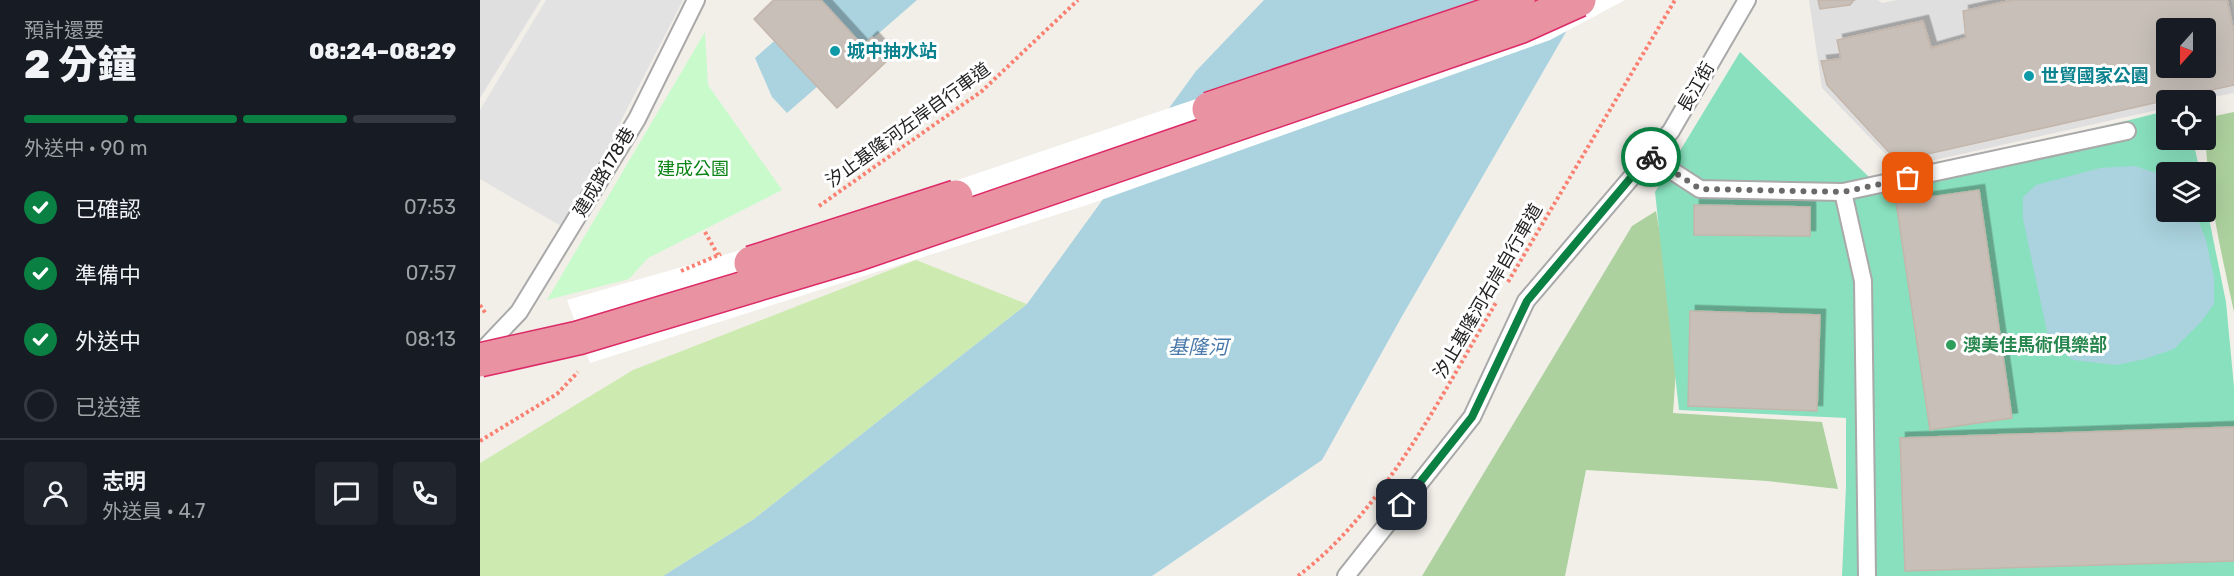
<!DOCTYPE html>
<html lang="zh-TW">
<meta charset="utf-8">
<style>
:root{--surface:#171b24;--page:#20242c;--text:#f1f3f6;--muted:#9ea1a6;--line:#363941;--accent:#0b8043}
body{margin:0;font-family:Rubik,"Noto Sans TC",sans-serif;background:var(--page);color:var(--text);height:100vh;display:flex;flex-direction:column;font-size:22px;white-space:nowrap}
*{box-sizing:border-box;margin:0}
p{font-size:20px;color:var(--muted)}
.icon{flex:none;width:33px;height:33px;fill:none;stroke:currentColor;stroke-width:2;stroke-linecap:round;stroke-linejoin:round}
.map{position:relative;flex:1;overflow:hidden}
.panel{display:flex;flex-direction:column;background:var(--surface);width:480px}
.panel>*{flex:none}
.needle{width:39px;rotate:201deg}
.buttons{position:absolute;left:1676px;top:18px;display:grid;gap:12px}
.buttons a{display:grid;place-items:center;width:60px;height:60px;border-radius:6px;background:var(--surface);box-shadow:0 6px 24px #0002;font-size:30px}
.pin{position:absolute;display:grid;place-items:center;width:51px;height:51px;color:#fff;margin:-26px;border-radius:12px;box-shadow:0 3px 9px #0006}
.courier{position:absolute;display:grid;place-items:center;width:60px;height:60px;margin:-30px;border:4px solid #0b8043;border-radius:50%;background:#fff;color:#222;box-shadow:0 2px 8px #0007}
.overview em{font-style:normal;font-weight:800}
.overview div{display:flex;flex-direction:column-reverse}
.overview{display:flex;align-items:center;justify-content:space-between;height:102px;padding:0 24px}
h1{font-size:39px;font-weight:800;line-height:45px}
.bar{display:grid;grid-template-columns:repeat(4,1fr);gap:9px 6px;align-content:center;height:72px;padding:0 24px}
.bar i{height:8px;border-radius:4px;background:var(--line)}
.bar .current{background:var(--accent)}
.bar p{grid-column:span 4}
.line{display:flex;align-items:center;gap:15px;padding:0 24px;border-top:2px solid var(--line)}
.line div{flex:1}
.round{display:grid;place-items:center;flex:none;width:63px;height:63px;border-radius:6px;background:var(--page)}
ol{padding:0 24px;list-style:none}
li{display:flex;align-items:center;gap:18px;height:66px}
li p{margin-inline-start:auto}
li .icon{padding:6px;border-radius:50%;background:var(--accent);color:#fff;stroke-width:4}
li:last-child{color:var(--muted)}
li i{width:33px;height:33px;border:3px solid var(--line);border-radius:50%}
main{display:flex;flex:1;min-height:0}
.map>svg:first-child{display:block}
.residential{fill:#e0dfdf;fill-rule:evenodd}
.grass{fill:#cdebb0}
.forest{fill:#add19e}
.park{fill:#c8facc}
.pitch{fill:#88e0be}
.parking{fill:#e2e2e2}
.water{fill:#aad3df}
.pier{fill:#fff}
.building{fill:#c7bfb8;stroke:#c4b6ab;stroke-width:1.5;fill-rule:evenodd;filter:url(#shadow)}
.lines{fill:none;stroke-linecap:round;stroke-linejoin:round}
.lane-casing{stroke:#a9a9a9;stroke-width:20}
.path{stroke:#fa8072;stroke-width:4;stroke-dasharray:3 3;stroke-linecap:butt}
.lane{stroke:#fff;stroke-width:16}
.highway-bridge-casing{stroke:#dc2a67;stroke-width:36;stroke-linecap:butt}
.highway-bridge{stroke:#e892a2;stroke-width:33}
.done{stroke:#6b6a68;stroke-width:6;stroke-dasharray:0 10.8}
.route{stroke:#0b8043;stroke-width:8}
.culture-dot{fill:#0f9aa8;stroke:#fff;stroke-width:2}
.leisure-dot{fill:#2e9e5b;stroke:#fff;stroke-width:2}
.labels{text-anchor:middle;stroke-width:6;stroke-linejoin:round;paint-order:stroke}
.culture-label{font-size:18px;font-weight:bold;fill:#0d838f;stroke:#fff;text-anchor:start}
.street-label{font-size:18px;fill:#222;stroke:#fff}
.park-label{font-size:18px;fill:#0c8416;stroke:#fff}
.leisure-label{font-size:18px;font-weight:bold;fill:#27864d;stroke:#fff;text-anchor:start}
.water-label{font-size:20px;font-style:italic;fill:#4a7aab;stroke:#fff}
</style>
<main>
<section class="panel">
<div class="overview"><div><h1>2 分鐘</h1><p>預計還要</p></div><em>08:24–08:29</em></div>
<div class="bar"><i class="current"></i><i class="current"></i><i class="current"></i><i></i><p>外送中 · 90 m</p></div>
<ol>
<li><svg class="icon" aria-label="check" viewBox="0 0 24 24"><path d="M5 12l5 5 9-10"/></svg>已確認<p>07:53</p></li>
<li><svg class="icon" aria-label="check" viewBox="0 0 24 24"><path d="M5 12l5 5 9-10"/></svg>準備中<p>07:57</p></li>
<li><svg class="icon" aria-label="check" viewBox="0 0 24 24"><path d="M5 12l5 5 9-10"/></svg>外送中<p>08:13</p></li>
<li><i></i>已送達</li>
</ol>
<div class="line" style="height:108px"><a class="round"><svg class="icon" aria-label="person" viewBox="0 0 24 24"><circle cx="12" cy="8" r="4"/><path d="M4 21q1-7 8-7t8 7"/></svg></a><div><b>志明</b><p>外送員 · 4.7</p></div><a class="round"><svg class="icon" aria-label="chat" viewBox="0 0 24 24"><path d="M4 5h16v11H9l-5 4z"/></svg></a><a class="round"><svg class="icon" aria-label="phone" viewBox="0 0 24 24"><path d="M5 4h4l2 5-3 2q2 4 5 5l2-3 5 2v4C11 20 4 13 5 4z"/></svg></a></div>
</section>
<div class="map">
<svg width="1754" height="576" viewBox="0 0 1754 576">
<defs>
<filter id="shadow"><feDropShadow dx="5.5" dy="-5.5" stdDeviation="0" flood-color="#0004"/></filter>
</defs>
<rect width="100%" height="100%" fill="#f2efe9"/>
<g class="residential">
<path d="M 0,0 L 61,0 L 0,98 Z"/>
<path d="M 1329,0 L 1398,0 L 1402,3 L 1417,0 L 1751,0 L 1754,13 L 1754,93 L 1719,100 L 1686,100 L 1686,108 L 1419,168 L 1342,88 ZM 1686,28 L 1725,28 L 1725,68 L 1686,68 Z"/>
</g>
<path class="grass" d="M 436,260 L 547,304 L 274,519 L 183,576 L 0,576 L 0,463 L 153,370 Z"/>
<g class="forest">
<path d="M 1754,112 L 1754,312 C 1740,247 1725,183 1725,118 Z"/>
<path d="M 1176,211 L 1182,244 L 1201,301 L 1193,413 L 1342,422 L 1358,489 L 1287,481 L 1106,470 L 1085,576 L 942,576 L 1152,226 Z"/>
</g>
<path class="park" d="M 225,32 L 228,85 L 302,190 L 168,258 L 149,279 L 67,300 Z"/>
<path class="pitch" d="M 1260,52 L 1390,178 L 1605,131 L 1686,111 L 1686,140 L 1713,140 L 1720,172 L 1686,172 L 1686,212 L 1725,212 L 1725,199 L 1746,302 L 1754,387 L 1754,576 L 1362,576 L 1366,486 L 1366,418 L 1199,410 L 1175,192 Z"/>
<path class="parking" d="M 66,0 L 203,0 L 127,148 L 81,226 L 0,179 L 0,110 Z"/>
<g class="water">
<path d="M 341,0 L 437,0 L 307,113 L 292,97 L 275,58 Z"/>
<path d="M 784,0 L 1099,0 L 1094,18 L 921,318 L 842,460 L 672,576 L 183,576 L 274,519 L 547,304 L 716,71 Z"/>
<path d="M 1655,166 L 1682,175 L 1686,178 L 1686,212 L 1715,212 L 1726,240 L 1734,278 L 1734,304 L 1721,322 L 1694,349 L 1665,359 L 1636,365 L 1593,360 L 1569,341 L 1543,219 L 1543,197 L 1556,185 L 1620,168 Z"/>
</g>
<path class="pier" d="M 1008,0 L 1145,0 L 1070,40 L 610,204 L 110,363 L 87,300 L 327,231 Z"/>
<g class="building">
<path d="M 294,0 L 341,0 L 383,46 L 392,37 L 411,57 L 357,108 L 274,19 Z"/>
<path d="M 1338,0 L 1374,0 L 1370,5 L 1340,9 Z"/>
<path d="M 1533,0 L 1747,0 L 1754,33 L 1754,85 L 1417,161 L 1347,85 L 1341,61 L 1361,59 L 1357,40 L 1443,21 L 1451,48 L 1486,38 L 1483,11 ZM 1686,28 L 1725,28 L 1725,68 L 1686,68 Z"/>
<path d="M 1499,190 L 1532,418 L 1450,430 L 1416,202 Z"/>
<path d="M 1214,205 L 1330,207 L 1330,236 L 1214,235 Z"/>
<path d="M 1210,311 L 1340,315 L 1337,411 L 1208,406 Z"/>
<path d="M 1754,427 L 1754,561 L 1425,571 L 1420,438 Z"/>
</g>
<g class="lines">
<defs>
<g id="lane">
<path d="M 1169,156 L 1220,189 L 1363,192 L 1647,131"/>
<path d="M 1363,192 L 1383,281 L 1387,576"/>
<path d="M 0,353 L 39,312 L 157,119 L 216,0"/>
<path d="M 866,576 L 992,417 L 1046,301 L 1191,131 L 1267,0"/>
</g>
</defs>
<use href="#lane" class="lane-casing"/>
<g class="path">
<path d="M 339,206 L 502,91 L 598,0"/>
<path d="M 225,232 L 238,255"/>
<path d="M 201,271 L 241,254"/>
<path d="M 1028,282 L 1195,0"/>
<path d="M 0,305 L 6,314"/>
<path d="M 0,441 L 77,394 L 98,372"/>
<path d="M 818,576 C 905,510 962,394 1017,301"/>
</g>
<use href="#lane" class="lane"/>
<defs>
<g id="highway-bridge">
<path d="M 729,109 L 1007,15 L 1038,0"/>
<path d="M 271,263 L 476,197"/>
<path d="M 0,360 L 98,338 L 378,254 L 1039,27 L 1099,0"/>
</g>
</defs>
<use href="#highway-bridge" class="highway-bridge-casing"/>
<use href="#highway-bridge" class="highway-bridge"/>
</g>
<g class="lines">
<path class="done" d="M 1171,157 L 1220,189 L 1363,192 L 1428,178"/>
<path class="route" d="M 922,505 L 992,417 L 1047,301 L 1169,156 L 1171,157"/>
</g>
<g class="culture-dot">
<circle cx="355" cy="51" r="6"/>
<circle cx="1549" cy="76" r="6"/>
</g>
<circle class="leisure-dot" cx="1471" cy="345" r="6"/>
<g class="labels">
<g class="culture-label">
<text x="367" y="57">城中抽水站</text>
<text x="1561" y="82">世貿國家公園</text>
</g>
<g class="street-label">
<text transform="translate(1216 87) rotate(-60)" y="6">長江街</text>
<text transform="translate(428 125) rotate(-36)" y="6">汐止基隆河左岸自行車道</text>
<text transform="translate(124 172) rotate(-59)" y="6">建成路178巷</text>
<text transform="translate(1008 291) rotate(-60)" y="6">汐止基隆河右岸自行車道</text>
</g>
<g class="park-label">
<text x="213" y="175">建成公園</text>
</g>
<g class="leisure-label">
<text x="1483" y="351">澳美佳馬術俱樂部</text>
</g>
<g class="water-label">
<text x="718" y="354">基隆河</text>
</g>
</g>
</svg>
<div class="buttons">
<a><svg class="needle" viewBox="-14 -14 28 28"><path d="M0-13l5 13h-10z" fill="#e53935"/><path d="M0 13l5-13h-10z" fill="#9ea1a6"/></svg></a>
<a><svg class="icon" aria-label="locate" viewBox="0 0 24 24"><circle cx="12" cy="12" r="6"/><path d="M12 2v4M12 18v4M2 12h4M18 12h4"/></svg></a>
<a><svg class="icon" aria-label="layers" viewBox="0 0 24 24"><path d="M12 4l9 5-9 5-9-5zM3 14l9 5 9-5"/></svg></a>
</div>
<div class="pin" style="left:1428px;top:178px;background:#ea580c"><svg class="icon" aria-label="bag" viewBox="0 0 24 24"><path d="M5 8h14l-1 12H6zM9 8a3 3 0 0 1 6 0"/></svg></div>
<div class="pin" style="left:922px;top:505px;background:#1f2937"><svg class="icon" aria-label="home" viewBox="0 0 24 24"><path d="M3 11l9-7 9 7M6 9v11h12V9"/></svg></div>
<div class="courier" style="left:1171px;top:157px"><svg class="icon" aria-label="bike" viewBox="0 0 24 24"><circle cx="6" cy="16" r="4"/><circle cx="18" cy="16" r="4"/><path d="M6 16l4-8h5l3 8M10 8l3 8H6M13 5h3"/></svg></div>
</div>
</main>
